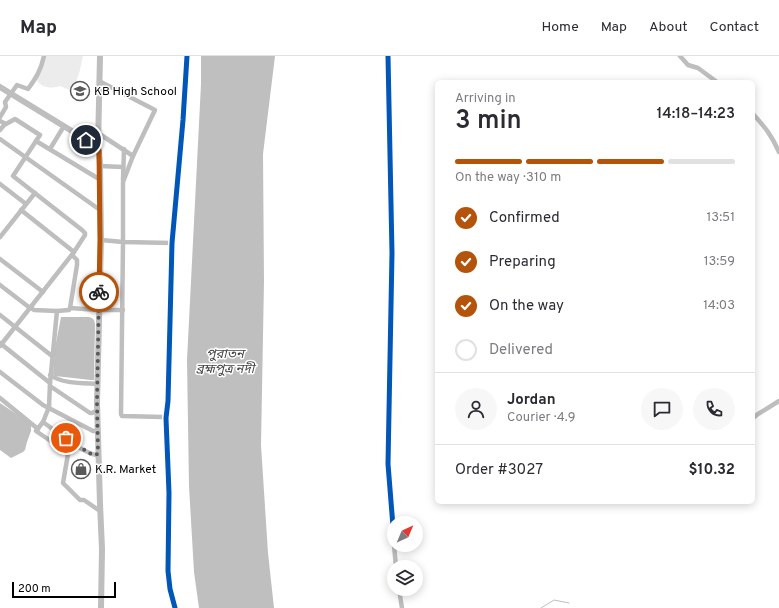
<!DOCTYPE html>
<meta charset="utf-8">
<style>
:root{--surface:#fff;--page:#f7f7f7;--text:#2b2b33;--muted:#7c7c81;--line:#e1e1e2;--accent:#b45309}
body{margin:0;font-family:Overpass,"Noto Sans Bengali",sans-serif;background:var(--page);color:var(--text);height:100vh;display:flex;flex-direction:column;font-size:15px;white-space:nowrap}
*{box-sizing:border-box;margin:0}
p{font-size:13px;color:var(--muted)}
.icon{flex:none;width:22px;height:22px;fill:none;stroke:currentColor;stroke-width:2;stroke-linecap:round;stroke-linejoin:round}
.map{position:relative;flex:1;overflow:hidden}
.side{position:absolute;left:435px;top:24px;width:320px;height:424px;display:flex;flex-direction:column;background:var(--surface);border-radius:6px;box-shadow:0 2px 10px #0003}
.side>*{flex:none}
.needle{width:26px;rotate:44deg}
.controls{position:absolute;left:387px;top:460px;display:grid;gap:8px}
.controls a{display:grid;place-items:center;width:36px;height:36px;border-radius:50%;background:var(--surface);box-shadow:0 2px 10px #0003;font-size:20px}
.scale{position:absolute;left:12px;bottom:10px;width:104px;box-sizing:border-box;padding-left:4px;border:2px solid #000;border-top:0;font-size:11px;line-height:14px;white-space:nowrap;color:#000;-webkit-text-stroke:3px #fff;paint-order:stroke}
.pin{position:absolute;display:grid;place-items:center;width:34px;height:34px;color:#fff;margin:-17px;border:2px solid #fff;border-radius:50%;box-shadow:0 1px 4px #0007}
.courier{position:absolute;display:grid;place-items:center;width:40px;height:40px;margin:-20px;border:3px solid #b45309;border-radius:50%;background:#fff;color:#222;box-shadow:0 1px 5px #0007}
.head em{font-style:normal;font-weight:600}
.head div{display:flex;flex-direction:column-reverse}
.head{display:flex;align-items:center;justify-content:space-between;height:68px;padding:0 20px}
h1{font-size:26px;font-weight:600;line-height:30px}
.bar{display:grid;grid-template-columns:repeat(4,1fr);gap:6px 4px;align-content:center;height:48px;padding:0 20px}
.bar i{height:5px;border-radius:3px;background:var(--line)}
.bar .active{background:var(--accent)}
.bar p{grid-column:span 4}
.line{display:flex;align-items:center;gap:10px;padding:0 20px;border-top:1px solid var(--line)}
.line div{flex:1}
.round{display:grid;place-items:center;flex:none;width:42px;height:42px;border-radius:21px;background:var(--page)}
ol{padding:0 20px;list-style:none}
li{display:flex;align-items:center;gap:12px;height:44px}
li p{margin-inline-start:auto}
li .icon{padding:4px;border-radius:50%;background:var(--accent);color:#fff;stroke-width:4}
li:last-child{color:var(--muted)}
li i{width:22px;height:22px;border:2px solid var(--line);border-radius:50%}
header{display:flex;align-items:center;gap:24px;box-sizing:border-box;height:56px;padding:0 20px;background:var(--surface);border-bottom:1px solid var(--line)}
header strong{font-size:19px}
nav{display:flex;gap:22px;margin-inline-start:auto;font-size:14px}
.map>svg:first-child{display:block}
.green{fill:#ececec}
.water{fill:#bfbfbf}
.lines{fill:none;stroke-linecap:round;stroke-linejoin:round}
.stream{stroke:#bfbfbf;stroke-width:1}
.minor{stroke:#bebebe;stroke-width:4.5}
.major{stroke:#bebebe;stroke-width:6}
.cycleway-casing{stroke:#fff;stroke-width:8}
.cycleway{stroke:#0057b8;stroke-width:5}
.done{stroke:#595959;stroke-width:4;stroke-dasharray:0 7.2}
.route{stroke:#b45309;stroke-width:5}
.labels{text-anchor:middle;stroke-width:3;stroke-linejoin:round;paint-order:stroke}
.poi-label{font-size:12px;fill:#000;stroke:#fff;text-anchor:start}
.water-label{font-size:13px;font-style:italic;fill:#444;stroke:#fff}
</style>
<header>
<strong>Map</strong>
<nav><a>Home</a><a>Map</a><a>About</a><a>Contact</a></nav>
</header>
<div class="map">
<svg width="779" height="552" viewBox="0 0 779 552">
<rect width="100%" height="100%" fill="#fff"/>
<path class="green" d="M 46,0 L 83,0 L 79,18 L 72,35 L 60,30 C 51,33 41,32 36,23 Z"/>
<g class="water">
<path d="M 201,0 L 275,0 L 263,98 L 264,225 L 261,389 L 268,497 L 274,552 L 199,552 L 194,516 L 189,430 L 187,304 L 201,28 Z"/>
<path d="M 61,261 L 89,261 C 94,262 95,265 95,270 L 94,324 L 91,324 L 55,320 L 53,318 L 55,292 Z"/>
<path d="M 0,347 L 31,368 L 31,375 L 27,386 L 25,394 L 23,396 L 11,402 L 0,394 Z"/>
</g>
<g class="lines">
<path class="stream" d="M 541,552 L 554,544 L 569,547"/>
<g class="minor">
<path d="M 388,0 L 392,197 L 388,408 L 394,483"/>
<path d="M 680,0 L 688,9 L 698,12 L 717,26"/>
<path d="M 99,25 L 155,54 L 133,100 L 123,126 L 123,186 L 172,187"/>
<path d="M 753,58 C 765,71 772,80 779,96"/>
<path d="M 0,61 L 6,51 L 5,46 L 17,29 L 28,33 C 36,22 41,14 44,0"/>
<path d="M 0,65 L 6,68 L 15,63 L 40,79 L 36,85"/>
<path d="M 0,74 L 5,68"/>
<path d="M 98,77 L 133,100"/>
<path d="M 0,83 L 100,154"/>
<path d="M 50,93 L 64,70"/>
<path d="M 100,110 L 123,111"/>
<path d="M 123,124 L 124,93"/>
<path d="M 0,128 L 26,148"/>
<path d="M 21,154 L 74,196"/>
<path d="M 0,181 L 35,137"/>
<path d="M 101,184 L 123,186 L 121,358 L 122,360 L 163,361 L 166,362"/>
<path d="M 0,203 L 43,236"/>
<path d="M 0,229 L 30,252"/>
<path d="M 32,250 L 31,252 L 34,254 L 57,255 L 69,254 L 70,252 L 77,209 L 77,204 L 72,199"/>
<path d="M 70,252 L 98,254 L 123,254"/>
<path d="M 0,259 L 52,300"/>
<path d="M 0,287 L 50,327 L 49,351 L 43,366 C 57,376 81,396 96,399 L 98,397"/>
<path d="M 0,290 L 74,196 L 85,179 L 85,177 L 82,174 L 13,120 L 36,85 L 99,123"/>
<path d="M 0,316 L 43,349 L 93,375 L 95,375 L 98,374"/>
<path d="M 50,319 C 63,328 83,327 98,328"/>
<path d="M 50,327 L 57,255"/>
<path d="M 50,330 L 90,357 L 92,357 L 98,354"/>
<path d="M 0,342 L 38,373"/>
<path d="M 753,362 L 758,358 L 779,345"/>
<path d="M 43,366 L 36,375 L 61,392 L 68,398 L 63,427 L 80,444 L 84,444 L 100,455"/>
<path d="M 394,489 L 396,511"/>
<path d="M 399,533 L 402,552"/>
<path d="M 175,552 L 170,533 L 168,515 L 169,437 L 166,362 L 168,345 L 172,187 L 183,64 L 187,0"/>
</g>
<g class="major">
<path d="M 100,0 L 98,91 L 99,95 L 100,107 L 101,184 L 97,347 L 100,448 L 102,493 L 101,552"/>
<path d="M 0,31 L 98,91"/>
</g>
<defs>
<g id="cycleway">
<path d="M 388,0 L 392,197 L 388,408 L 394,483"/>
<path d="M 175,552 L 170,533 L 168,515 L 169,437 L 166,362 L 168,345 L 172,187 L 183,64 L 187,0"/>
</g>
</defs>
<use href="#cycleway" class="cycleway-casing"/>
<use href="#cycleway" class="cycleway"/>
</g>
<g class="lines">
<path class="done" d="M 66,382 L 91,398 L 96,399 L 98,397 L 97,347 L 99,236"/>
<path class="route" d="M 86,84 L 98,91 L 99,95 L 100,184 L 99,236"/>
</g>
<defs>
<symbol id="school-ring" viewBox="-11 -11 22 22"><circle r="9.5" fill="#fff" stroke="#595959" stroke-width="1.5"/><path d="M0-5L7-2L0 1L-7-2ZM-4 1L0 2.5L4 1V4Q0 6-4 4Z" fill="#595959"/></symbol>
<symbol id="shop-ring" viewBox="-11 -11 22 22"><circle r="9.5" fill="#fff" stroke="#595959" stroke-width="1.5"/><path d="M-5-2.5h2.3a2.7 3.5 0 0 1 5.4 0H5L5.5 6h-11ZM-1.5-2.5h3a1.5 2.3 0 0 0-3 0Z" fill="#595959"/></symbol>
</defs>
<g fill-rule="evenodd">
<use href="#school-ring" x="69" y="24" width="22" height="22"/>
<use href="#shop-ring" x="70" y="402" width="22" height="22"/>
</g>
<g class="labels">
<g class="poi-label">
<text x="94" y="39">KB High School</text>
<text x="95" y="417">K.R. Market</text>
</g>
<g class="water-label">
<text x="225" y="302">পুরাতন<tspan x="225" dy="15">ব্রহ্মপুত্র নদী</tspan></text>
</g>
</g>
</svg>
<div class="controls">
<a><svg class="needle" viewBox="-14 -14 28 28"><path d="M0-13l5 13h-10z" fill="#e53935"/><path d="M0 13l5-13h-10z" fill="#7c7c81"/></svg></a>
<a><svg class="icon" aria-label="layers" viewBox="0 0 24 24"><path d="M12 4l9 5-9 5-9-5zM3 14l9 5 9-5"/></svg></a>
</div>
<div class="scale">200 m</div>
<div class="pin" style="left:66px;top:382px;background:#ea580c"><svg class="icon" aria-label="bag" viewBox="0 0 24 24"><path d="M5 8h14l-1 12H6zM9 8a3 3 0 0 1 6 0"/></svg></div>
<div class="pin" style="left:86px;top:84px;background:#1f2937"><svg class="icon" aria-label="home" viewBox="0 0 24 24"><path d="M3 11l9-7 9 7M6 9v11h12V9"/></svg></div>
<div class="courier" style="left:99px;top:236px"><svg class="icon" aria-label="bike" viewBox="0 0 24 24"><circle cx="6" cy="16" r="4"/><circle cx="18" cy="16" r="4"/><path d="M6 16l4-8h5l3 8M10 8l3 8H6M13 5h3"/></svg></div>
<section class="side">
<div class="head"><div><h1>3 min</h1><p>Arriving in</p></div><em>14:18–14:23</em></div>
<div class="bar"><i class="active"></i><i class="active"></i><i class="active"></i><i></i><p>On the way · 310 m</p></div>
<ol>
<li><svg class="icon" aria-label="check" viewBox="0 0 24 24"><path d="M5 12l5 5 9-10"/></svg>Confirmed<p>13:51</p></li>
<li><svg class="icon" aria-label="check" viewBox="0 0 24 24"><path d="M5 12l5 5 9-10"/></svg>Preparing<p>13:59</p></li>
<li><svg class="icon" aria-label="check" viewBox="0 0 24 24"><path d="M5 12l5 5 9-10"/></svg>On the way<p>14:03</p></li>
<li><i></i>Delivered</li>
</ol>
<div class="line" style="height:72px"><a class="round"><svg class="icon" aria-label="person" viewBox="0 0 24 24"><circle cx="12" cy="8" r="4"/><path d="M4 21q1-7 8-7t8 7"/></svg></a><div><b>Jordan</b><p>Courier · 4.9</p></div><a class="round"><svg class="icon" aria-label="chat" viewBox="0 0 24 24"><path d="M4 5h16v11H9l-5 4z"/></svg></a><a class="round"><svg class="icon" aria-label="phone" viewBox="0 0 24 24"><path d="M5 4h4l2 5-3 2q2 4 5 5l2-3 5 2v4C11 20 4 13 5 4z"/></svg></a></div>
<div class="line" style="height:52px"><div>Order #3027</div><b>$10.32</b></div>
</section>
</div>
